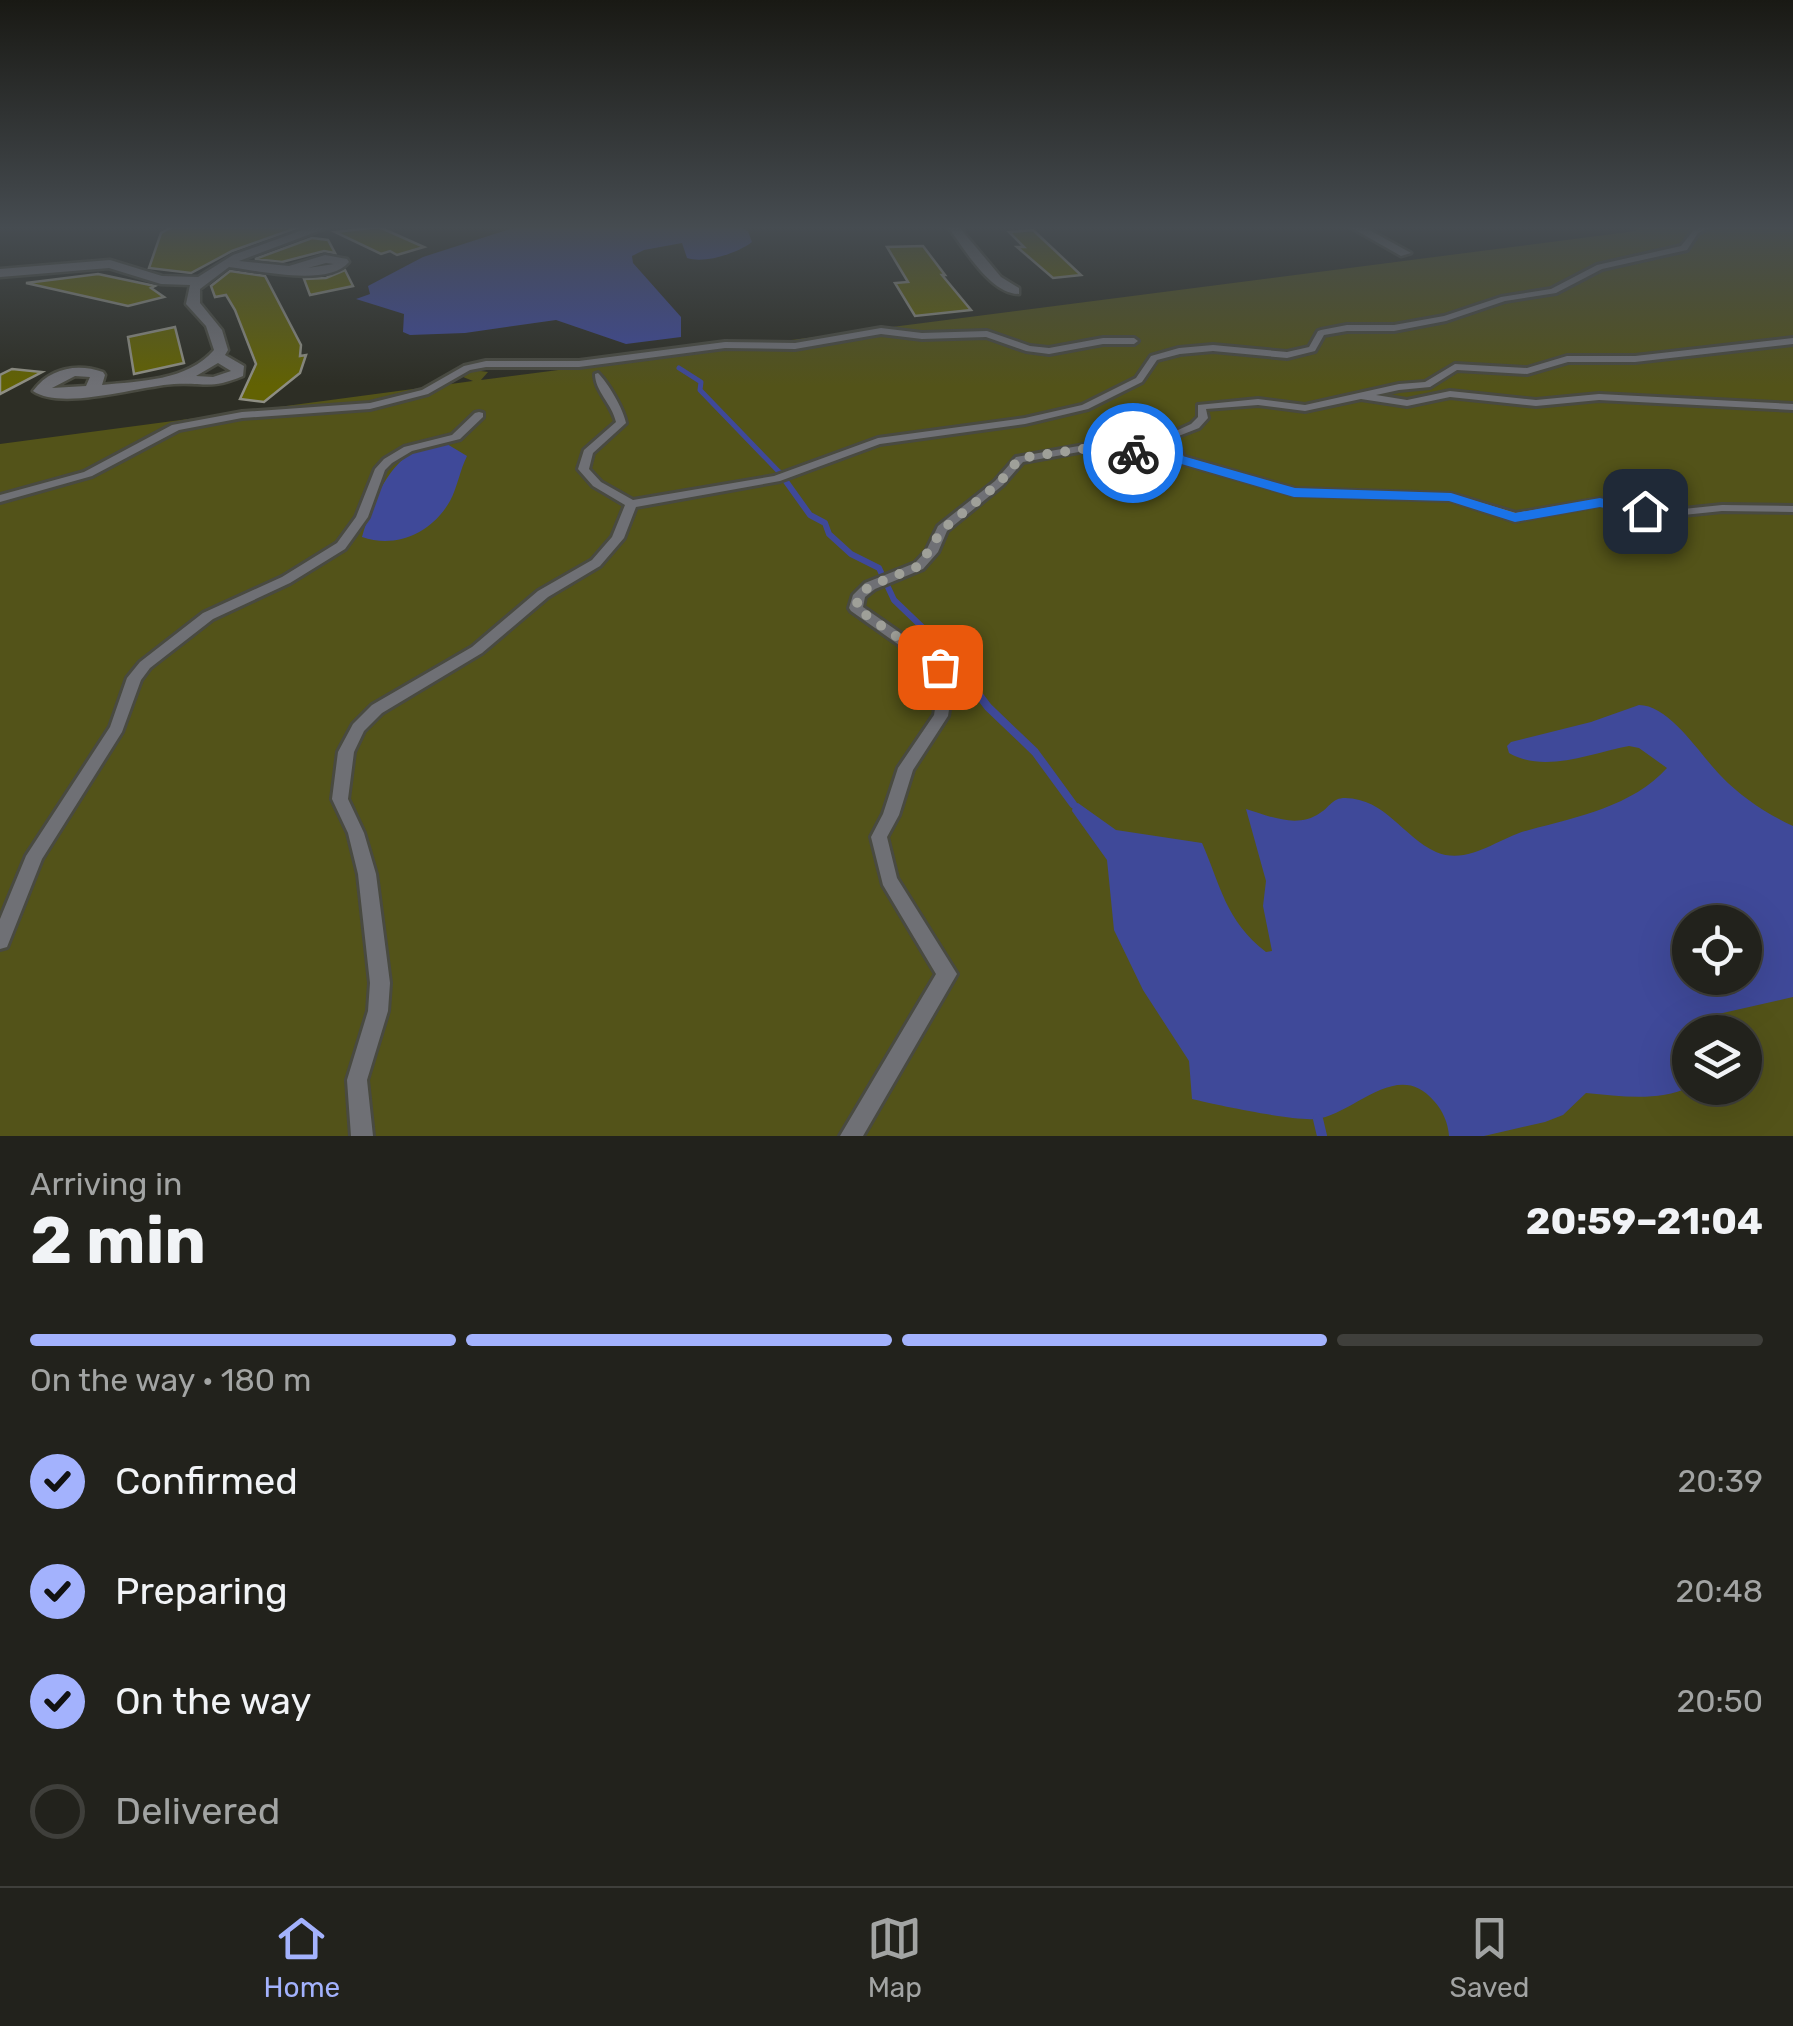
<!DOCTYPE html>
<meta charset="utf-8">
<style>
:root{--surface:#22221c;--page:#2a2a25;--text:#f1f3f6;--muted:#a2a4a3;--line:#3f3f3b;--accent:#a3b2fd}
body{margin:0;font-family:Rubik,sans-serif;background:var(--page);color:var(--text);height:100vh;display:flex;flex-direction:column;font-size:38px;white-space:nowrap}
*{box-sizing:border-box;margin:0}
p{font-size:32px;color:var(--muted)}
.icon{flex:none;width:55px;height:55px;fill:none;stroke:currentColor;stroke-width:2;stroke-linecap:round;stroke-linejoin:round}
.map{position:relative;height:1136px;overflow:hidden}
.drawer{display:flex;flex-direction:column;background:var(--surface);flex:1}
.drawer>*{flex:none}
.controls{position:absolute;left:1672px;top:905px;display:grid;gap:20px}
.controls a{display:grid;place-items:center;width:90px;height:90px;border-radius:50%;background:var(--surface);box-shadow:0 10px 40px #0002,0 0 0 2px var(--line);font-size:50px}
.pin{position:absolute;display:grid;place-items:center;width:85px;height:85px;color:#fff;margin:-42px;border-radius:20px;box-shadow:0 5px 15px #0006}
.courier{position:absolute;display:grid;place-items:center;width:100px;height:100px;margin:-50px;border:8px solid #1a73e8;border-radius:50%;background:#fff;color:#222;box-shadow:0 2px 12px #0007}
.summary em{font-style:normal;font-weight:700}
.summary div{display:flex;flex-direction:column-reverse}
.summary{display:flex;align-items:center;justify-content:space-between;height:170px;padding:0 30px}
h1{font-size:65px;font-weight:700;line-height:75px}
.bar{display:grid;grid-template-columns:repeat(4,1fr);gap:15px 10px;align-content:center;height:120px;padding:0 30px}
.bar i{height:12px;border-radius:8px;background:var(--line)}
.bar .selected{background:var(--accent)}
.bar p{grid-column:span 4}
ol{padding:0 30px;list-style:none}
li{display:flex;align-items:center;gap:30px;height:110px}
li p{margin-inline-start:auto}
li .icon{padding:10px;border-radius:50%;background:var(--accent);color:#111;stroke-width:4}
li:last-child{color:var(--muted)}
li i{width:55px;height:55px;border:5px solid var(--line);border-radius:50%}
.dock{display:flex;justify-content:space-around;align-items:center;height:140px;border-top:2px solid var(--line);background:var(--surface);font-size:28px;color:var(--muted)}
.dock a{display:grid;justify-items:center;gap:5px}
.dock .selected{color:var(--accent)}
.map>svg:first-child{display:block}
.green{fill:#535319;fill-rule:evenodd}
.water{fill:#3f4999;fill-rule:evenodd}
.lines{fill:none;stroke-linecap:round;stroke-linejoin:round}
.stream-far3{stroke:#3f4999;stroke-width:5}
.stream-far2{stroke:#3f4999;stroke-width:6}
.stream-far1{stroke:#3f4999;stroke-width:8}
.stream{stroke:#3f4999;stroke-width:10}
.building{fill:#626203;stroke:#8e8e83;stroke-width:2.5}
.service-casing{stroke:#494a41;stroke-width:6}
.minor-casing{stroke:#494a41;stroke-width:5}
.service{fill:#6f7075;fill-rule:evenodd}
.minor{fill:#6f7075;fill-rule:evenodd}
.route{fill:#1a73e8}
.done{stroke:#9fa099;stroke-width:10;stroke-dasharray:0 18}
</style>
<div class="map">
<svg width="1793" height="1136" viewBox="0 0 1793 1136">
<rect width="100%" height="100%" fill="#2d2e25"/>
<path class="green" d="M 1630,227 L 1793,227 L 1793,1136 L 0,1136 L 0,444 L 473,381 L 463,377 L 473,370 L 488,372 L 481,380 L 1636,231 ZM 1690,922 L 1745,922 L 1745,978 L 1690,978 ZM 1690,1032 L 1745,1032 L 1745,1088 L 1690,1088 Z"/>
<g class="water">
<path d="M 516,227 L 740,227 L 748,231 L 752,242 C 738,253 705,264 687,258 L 682,243 L 644,250 L 632,256 L 633,263 L 681,317 L 681,337 L 626,344 L 556,320 L 465,333 L 410,335 L 403,332 L 404,314 L 356,299 L 370,294 L 368,286 L 423,257 Z"/>
<path d="M 447,444 L 467,456 C 460,470 457,488 450,501 C 432,533 396,549 362,537 C 369,511 385,470 409,455 C 420,448 435,447 447,444 Z"/>
<path d="M 1639,705 C 1670,705 1701,756 1721,776 C 1741,797 1767,814 1793,826 L 1793,997 L 1692,1020 L 1696,1032 L 1690,1032 L 1690,1087 C 1657,1102 1621,1096 1586,1093 L 1563,1115 L 1545,1122 L 1484,1136 L 1449,1136 C 1448,1123 1443,1111 1434,1101 C 1397,1057 1353,1116 1315,1119 C 1292,1121 1217,1105 1192,1099 L 1189,1061 L 1143,990 L 1114,930 L 1107,860 L 1072,811 L 1073,804 L 1078,803 L 1116,830 L 1202,843 C 1221,886 1225,920 1266,952 L 1272,951 L 1263,906 L 1266,881 L 1246,809 C 1269,816 1297,829 1320,813 C 1330,807 1332,798 1345,798 C 1386,799 1402,836 1436,852 C 1469,866 1499,837 1529,830 C 1577,817 1633,806 1667,768 L 1639,748 L 1629,746 C 1591,753 1545,774 1509,753 L 1507,746 L 1511,742 L 1591,722 ZM 1745,922 L 1745,978 L 1690,978 L 1690,922 Z"/>
</g>
<g class="lines">
<path class="stream-far3" d="M 679,368 L 701,382 L 700,390 L 782,475"/>
<path class="stream-far2" d="M 780,473 L 810,515 L 825,523 L 829,534 L 851,554 L 879,568 L 894,600 L 944,648"/>
<path class="stream-far1" d="M 942,646 L 988,707 L 1035,752 L 1073,804"/>
<path class="stream" d="M 1318,1119 L 1322,1136"/>
</g>
<g class="building">
<path d="M 172,227 L 299,227 L 232,251 L 191,273 L 149,268 L 161,233 Z"/>
<path d="M 379,227 L 424,247 L 397,255 L 390,251 L 381,254 L 335,232 Z"/>
<path d="M 1033,230 L 1081,275 L 1053,278 L 1017,247 L 1024,247 L 1009,232 Z"/>
<path d="M 312,238 L 328,240 L 335,253 L 324,251 L 282,262 L 255,259 Z"/>
<path d="M 923,246 L 945,275 L 942,275 L 971,310 L 915,316 L 895,283 L 908,282 L 887,247 Z"/>
<path d="M 345,270 L 353,286 L 310,295 L 304,279 L 326,278 Z"/>
<path d="M 230,271 L 265,276 L 301,345 L 300,356 L 306,355 L 300,373 L 264,402 L 240,399 L 256,364 L 235,310 L 226,295 L 215,297 L 211,286 Z"/>
<path d="M 98,274 L 155,286 L 151,288 L 164,297 L 128,306 L 26,283 Z"/>
<path d="M 175,327 L 184,363 L 134,374 L 128,337 Z"/>
<path d="M 12,369 L 42,372 L 0,394 L 0,375 Z"/>
</g>
<g class="lines">
<defs>
<g id="service">
<path d="M 1701,227 L 1711,227 L 1698,233 L 1687,250 L 1602,269 L 1556,293 L 1505,301 L 1446,321 L 1394,331 L 1347,331 L 1324,335 L 1315,351 L 1287,358 L 1213,351 L 1180,354 L 1157,360 L 1142,382 L 1088,409 L 1025,424 L 880,444 L 780,481 L 636,507 L 624,538 L 600,566 L 548,597 L 482,653 L 382,713 L 364,731 L 354,752 L 348,799 L 364,833 L 376,874 L 390,983 L 388,1011 L 367,1080 L 373,1136 L 351,1136 L 347,1080 L 368,1011 L 370,983 L 358,874 L 348,833 L 332,799 L 338,752 L 353,724 L 372,705 L 472,647 L 538,591 L 592,560 L 612,537 L 625,505 L 593,486 L 578,469 L 584,450 L 616,422 C 612,404 595,391 595,374 L 598,373 C 608,383 623,408 626,423 L 593,453 L 589,469 L 601,482 L 633,500 L 774,476 L 878,438 L 1025,418 L 1082,405 L 1136,378 L 1151,356 L 1179,348 L 1213,345 L 1287,352 L 1309,347 L 1318,331 L 1321,330 L 1347,325 L 1394,325 L 1444,316 L 1501,297 L 1551,289 L 1597,265 L 1681,246 L 1693,231 Z"/>
<path d="M 881,328 L 922,333 L 987,331 L 1030,346 L 1049,348 L 1103,338 L 1134,338 L 1138,341 L 1134,344 L 1103,344 L 1049,354 L 1026,351 L 986,337 L 922,339 L 881,334 L 795,349 L 725,348 L 579,367 L 486,367 L 470,370 L 428,394 L 370,409 L 242,418 L 179,430 L 92,476 L 0,502 L 0,495 L 84,472 L 172,425 L 242,412 L 370,403 L 422,390 L 464,366 L 486,361 L 579,361 L 725,342 L 795,343 Z"/>
<path d="M 1793,338 L 1793,344 L 1635,362 L 1568,362 L 1527,374 L 1457,370 L 1430,387 L 1399,390 L 1376,395 L 1407,400 L 1450,391 L 1536,400 L 1599,394 L 1793,404 L 1793,410 L 1599,400 L 1536,406 L 1450,397 L 1407,406 L 1361,399 L 1305,411 L 1258,405 L 1206,409 L 1208,418 L 1199,428 L 1176,437 L 1184,457 L 1295,489 L 1451,494 L 1516,513 L 1600,499 L 1664,511 L 1722,505 L 1793,506 L 1793,512 L 1722,511 L 1664,517 L 1600,505 L 1515,521 L 1450,500 L 1294,495 L 1178,462 L 1090,450 L 1023,462 L 1003,485 L 947,531 L 938,552 L 923,569 L 875,589 L 865,597 L 863,607 L 945,664 L 947,667 L 951,697 L 948,716 L 913,770 L 899,815 L 887,837 L 897,878 L 957,974 L 863,1136 L 840,1136 L 936,974 L 883,885 L 871,837 L 883,814 L 898,768 L 934,715 L 937,697 L 933,669 L 851,611 L 849,608 L 853,595 L 865,583 L 915,563 L 926,551 L 938,526 L 995,481 L 1016,457 L 1090,444 L 1172,455 L 1165,436 L 1191,424 L 1198,417 L 1198,405 L 1258,399 L 1305,405 L 1399,384 L 1425,382 L 1455,364 L 1527,368 L 1567,356 L 1635,356 Z"/>
<path d="M 479,412 L 483,413 L 483,417 L 460,439 L 412,451 L 392,463 L 385,470 L 368,517 L 345,549 L 290,583 L 213,619 L 150,668 L 141,680 L 122,732 L 42,859 L 7,947 L 0,949 L 0,919 L 26,856 L 110,727 L 127,678 L 140,662 L 203,613 L 282,577 L 337,543 L 356,517 L 375,469 L 384,459 L 404,447 L 452,435 L 475,413 Z"/>
</g>
<g id="minor">
<path d="M 311,227 L 329,227 L 239,261 L 289,266 L 325,255 L 347,259 L 349,262 C 329,287 259,271 229,267 L 200,289 L 200,303 L 222,330 L 228,350 L 225,355 L 244,366 L 243,376 C 209,390 206,382 174,384 C 139,386 62,411 33,391 C 50,368 77,363 103,372 L 105,375 L 102,385 C 140,381 187,381 214,350 L 206,326 L 186,304 L 190,285 L 161,284 L 109,268 L 0,277 L 0,269 L 110,260 L 162,276 L 198,277 L 233,255 ZM 326,263 L 334,264 L 308,268 ZM 218,363 L 231,371 L 213,377 L 196,376 ZM 75,376 L 90,377 L 86,386 L 52,388 Z"/>
<path d="M 948,227 L 959,227 L 1001,277 L 1019,288 L 1019,294 C 990,294 964,248 948,227 Z"/>
<path d="M 1350,227 L 1364,227 L 1411,253 L 1401,256 Z"/>
</g>
</defs>
<use href="#service" class="service-casing"/>
<use href="#minor" class="minor-casing"/>
<use href="#service" class="service"/>
<use href="#minor" class="minor"/>
</g>
<linearGradient id="sky" x2="0" y2="1"><stop stop-color="#191914"/><stop offset="0.59" stop-color="#464c51"/><stop offset="1" stop-color="#464c51" stop-opacity="0"/></linearGradient>
<rect width="1793" height="386" fill="url(#sky)"/>
<path class="route" d="M 1133,449 L 1179,455 L 1295,488 L 1451,493 L 1515,513 L 1600,498 L 1652,511 L 1645,516 L 1600,507 L 1515,522 L 1449,501 L 1294,497 L 1178,463 L 1128,456 L 1128,450 Z"/>
<g class="lines">
<path class="done" d="M 940,667 L 856,608 L 859,595 L 870,586 L 919,566 L 942,530 L 999,483 L 1020,458 L 1090,448 L 1133,453"/>
</g>
</svg>
<div class="controls">
<a><svg class="icon" aria-label="locate" viewBox="0 0 24 24"><circle cx="12" cy="12" r="6"/><path d="M12 2v4M12 18v4M2 12h4M18 12h4"/></svg></a>
<a><svg class="icon" aria-label="layers" viewBox="0 0 24 24"><path d="M12 4l9 5-9 5-9-5zM3 14l9 5 9-5"/></svg></a>
</div>
<div class="pin" style="left:940px;top:667px;background:#ea580c"><svg class="icon" aria-label="bag" viewBox="0 0 24 24"><path d="M5 8h14l-1 12H6zM9 8a3 3 0 0 1 6 0"/></svg></div>
<div class="pin" style="left:1645px;top:511px;background:#1f2937"><svg class="icon" aria-label="home" viewBox="0 0 24 24"><path d="M3 11l9-7 9 7M6 9v11h12V9"/></svg></div>
<div class="courier" style="left:1133px;top:453px"><svg class="icon" aria-label="bike" viewBox="0 0 24 24"><circle cx="6" cy="16" r="4"/><circle cx="18" cy="16" r="4"/><path d="M6 16l4-8h5l3 8M10 8l3 8H6M13 5h3"/></svg></div>
</div>
<section class="drawer">
<div class="summary"><div><h1>2 min</h1><p>Arriving in</p></div><em>20:59–21:04</em></div>
<div class="bar"><i class="selected"></i><i class="selected"></i><i class="selected"></i><i></i><p>On the way · 180 m</p></div>
<ol>
<li><svg class="icon" aria-label="check" viewBox="0 0 24 24"><path d="M5 12l5 5 9-10"/></svg>Confirmed<p>20:39</p></li>
<li><svg class="icon" aria-label="check" viewBox="0 0 24 24"><path d="M5 12l5 5 9-10"/></svg>Preparing<p>20:48</p></li>
<li><svg class="icon" aria-label="check" viewBox="0 0 24 24"><path d="M5 12l5 5 9-10"/></svg>On the way<p>20:50</p></li>
<li><i></i>Delivered</li>
</ol>
</section>
<nav class="dock">
<a class="selected"><svg class="icon" aria-label="home" viewBox="0 0 24 24"><path d="M3 11l9-7 9 7M6 9v11h12V9"/></svg>Home</a>
<a><svg class="icon" aria-label="map" viewBox="0 0 24 24"><path d="M3 6l6-2 6 2 6-2v14l-6 2-6-2-6 2zM9 4v14M15 6v14"/></svg>Map</a>
<a><svg class="icon" aria-label="saved" viewBox="0 0 24 24"><path d="M7 4h10v16l-5-4-5 4z"/></svg>Saved</a>
</nav>
